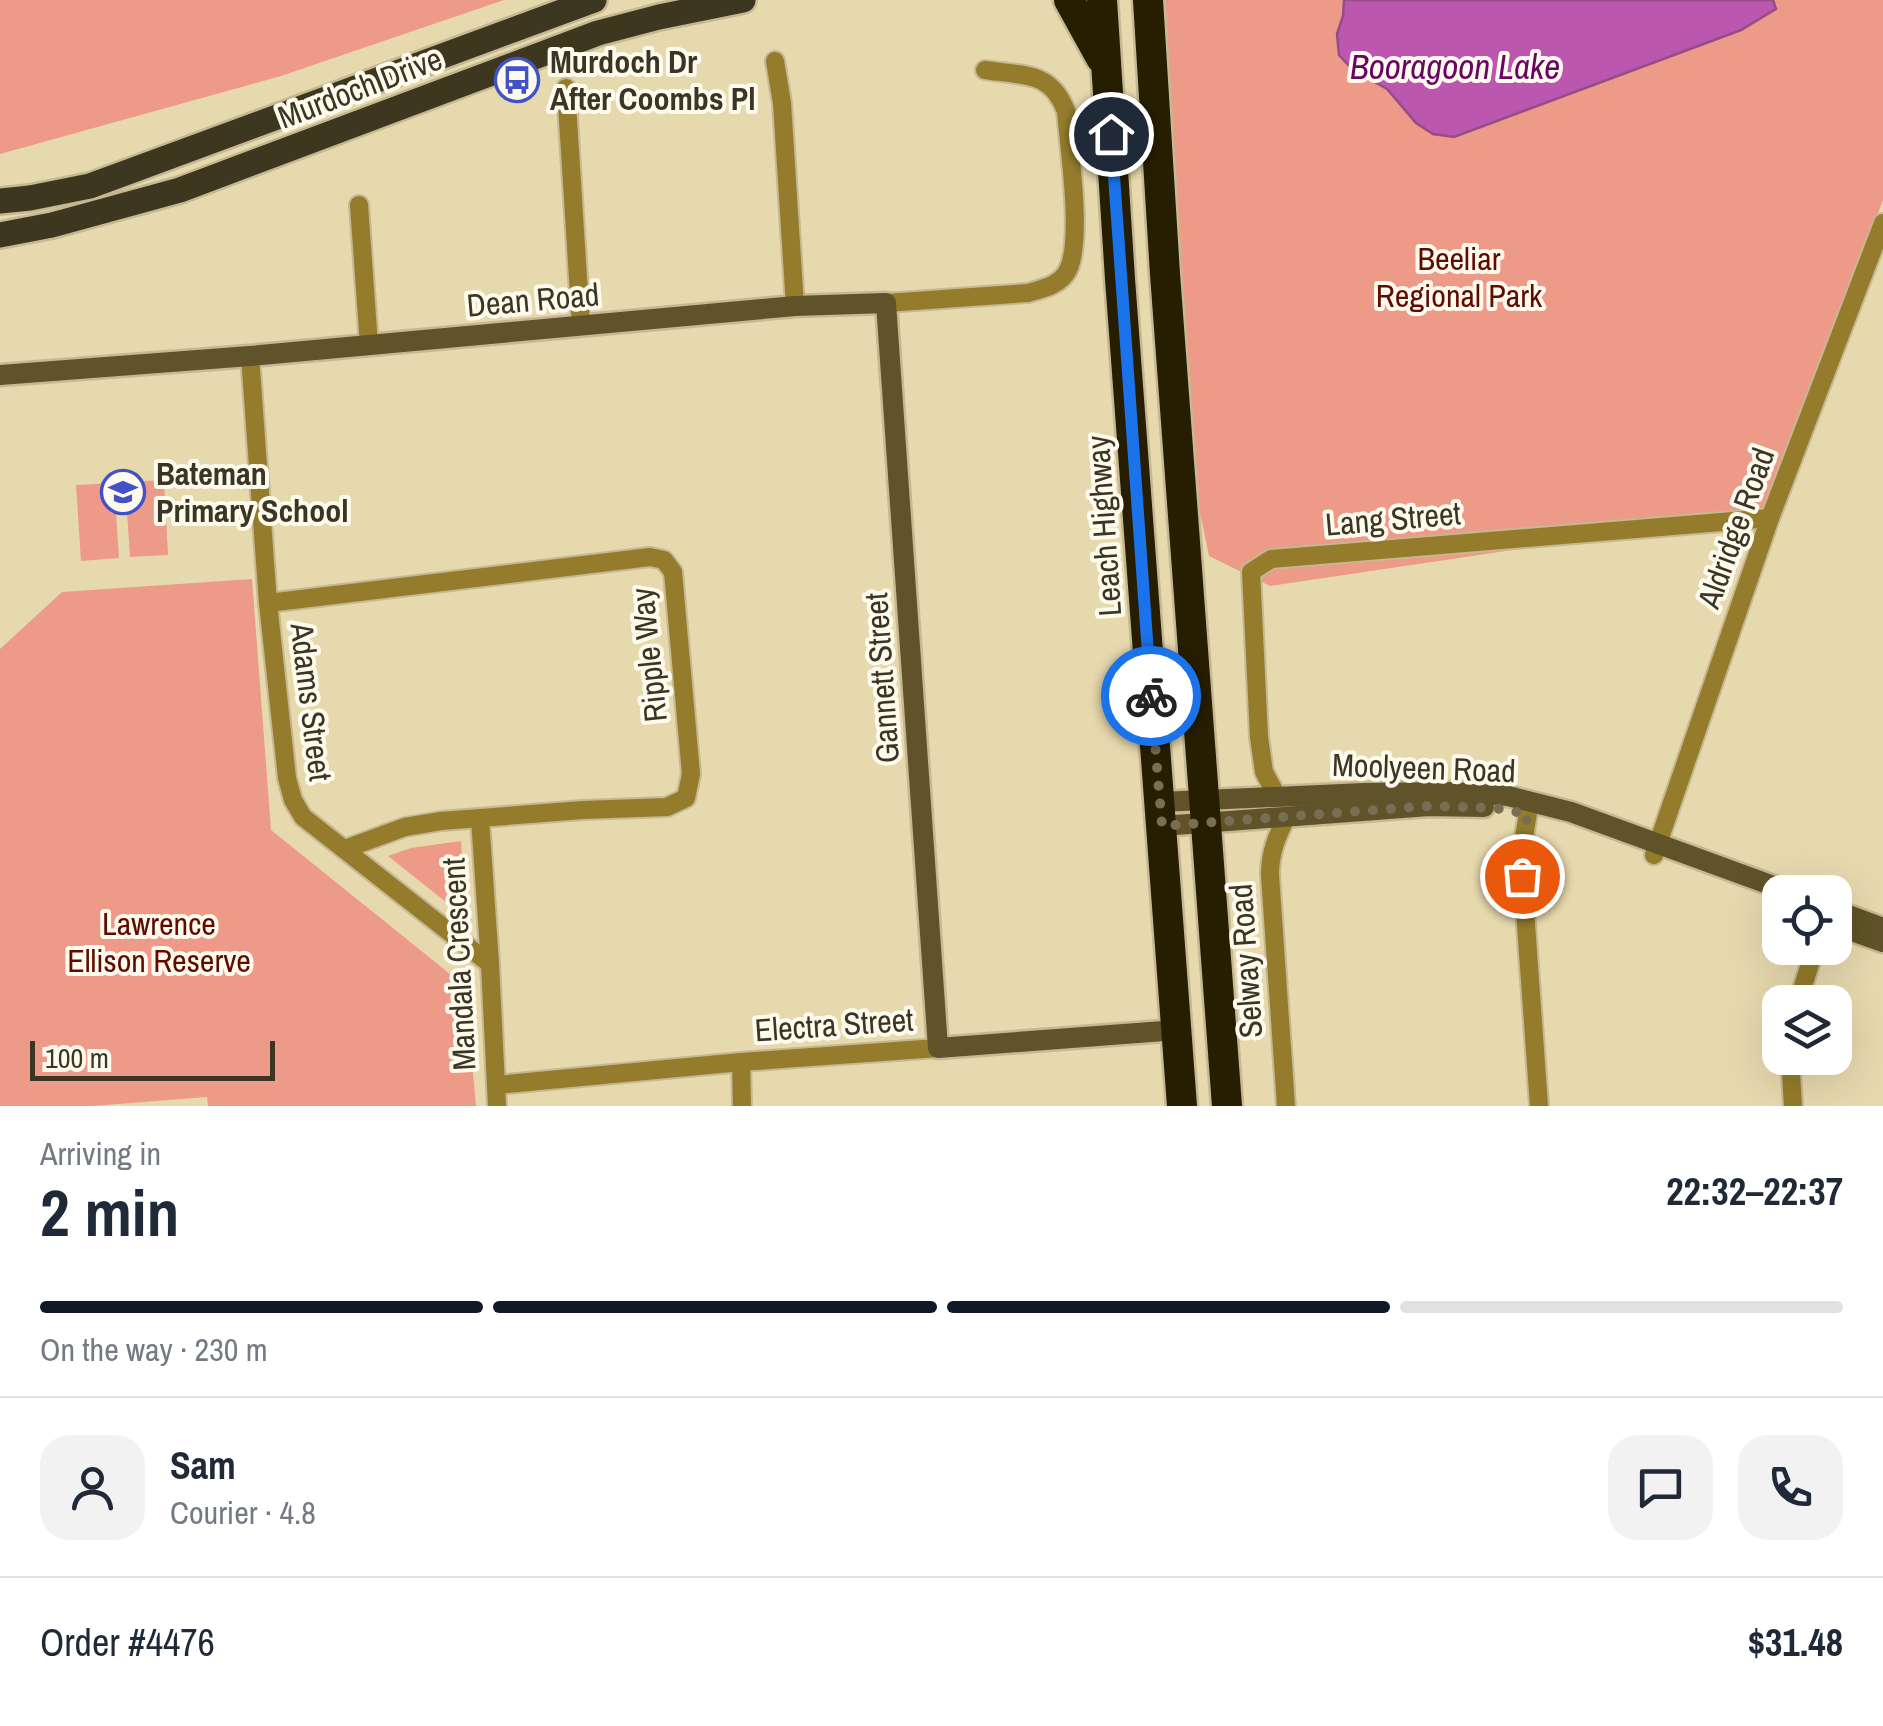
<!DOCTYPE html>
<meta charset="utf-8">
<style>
:root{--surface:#fff;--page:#f2f2f3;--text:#1f2937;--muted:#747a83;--line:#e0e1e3;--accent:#111827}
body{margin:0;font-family:"Archivo Narrow",sans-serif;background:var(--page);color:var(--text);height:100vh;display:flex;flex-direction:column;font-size:38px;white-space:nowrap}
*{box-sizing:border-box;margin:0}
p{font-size:32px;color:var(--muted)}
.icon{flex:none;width:55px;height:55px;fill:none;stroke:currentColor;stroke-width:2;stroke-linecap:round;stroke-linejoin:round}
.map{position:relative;height:1106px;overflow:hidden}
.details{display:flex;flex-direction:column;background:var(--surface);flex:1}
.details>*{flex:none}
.fabs{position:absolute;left:1762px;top:875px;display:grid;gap:20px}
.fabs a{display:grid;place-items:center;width:90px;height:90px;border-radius:20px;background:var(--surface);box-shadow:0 10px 40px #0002;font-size:50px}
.scale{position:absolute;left:30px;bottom:25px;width:245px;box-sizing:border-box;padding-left:10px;border:5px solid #3b3524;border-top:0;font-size:28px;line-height:35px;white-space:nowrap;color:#3b3524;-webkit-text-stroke:8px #fefaed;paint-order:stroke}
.pin{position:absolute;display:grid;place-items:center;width:85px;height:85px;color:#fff;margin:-42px;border:5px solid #fff;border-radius:50%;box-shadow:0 2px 10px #0007}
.courier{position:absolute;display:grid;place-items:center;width:100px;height:100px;margin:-50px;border:8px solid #1a73e8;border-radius:50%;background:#fff;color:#222;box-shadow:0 2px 12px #0007}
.summary em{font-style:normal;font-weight:700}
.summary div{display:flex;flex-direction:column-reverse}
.summary{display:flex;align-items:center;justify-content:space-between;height:170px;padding:0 40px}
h1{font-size:65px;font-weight:700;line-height:75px}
.bar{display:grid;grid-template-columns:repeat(4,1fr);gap:15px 10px;align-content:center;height:120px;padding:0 40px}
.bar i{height:12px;border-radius:8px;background:var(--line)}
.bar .active{background:var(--accent)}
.bar p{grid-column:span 4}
.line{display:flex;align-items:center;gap:25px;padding:0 40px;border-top:2px solid var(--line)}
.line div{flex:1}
.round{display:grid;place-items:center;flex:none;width:105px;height:105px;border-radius:30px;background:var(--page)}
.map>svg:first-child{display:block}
.green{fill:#ee9a88}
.water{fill:#bb57af;stroke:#954d85;stroke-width:2.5}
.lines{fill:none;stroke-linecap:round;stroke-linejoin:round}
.street-casing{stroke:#c5b892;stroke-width:22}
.secondary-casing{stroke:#c5b892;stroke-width:25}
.primary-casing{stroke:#c5b892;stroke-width:30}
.highway-casing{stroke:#c5b892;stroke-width:35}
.street{stroke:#947c2c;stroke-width:18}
.secondary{stroke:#60532a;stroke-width:20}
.primary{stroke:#3e371f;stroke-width:25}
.highway{stroke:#271e02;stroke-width:30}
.done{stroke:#776e54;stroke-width:10;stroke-dasharray:0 18}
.route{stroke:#1a73e8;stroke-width:12}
.labels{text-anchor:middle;stroke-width:8;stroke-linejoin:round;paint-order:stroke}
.poi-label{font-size:32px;font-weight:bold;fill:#3b3524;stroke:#fefaed;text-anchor:start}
.street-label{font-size:32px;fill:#3b3524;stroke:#fefaed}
.park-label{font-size:32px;fill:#600b00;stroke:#fefaed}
.water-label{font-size:35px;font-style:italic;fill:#680561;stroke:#fefaed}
</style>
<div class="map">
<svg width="1883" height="1106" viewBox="0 0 1883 1106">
<rect width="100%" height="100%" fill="#e7d9ae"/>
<g class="green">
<path d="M 0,0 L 504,0 L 281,76 L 0,154 Z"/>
<path d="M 1161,0 L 1883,0 L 1883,200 L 1769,503 L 1759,511 L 1729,518 L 1270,586 L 1209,556 L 1194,483 Z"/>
<path d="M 164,480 L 168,555 L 130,557 L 125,482 Z"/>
<path d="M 114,483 L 119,558 L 81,561 L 76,485 Z"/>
<path d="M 252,579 L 271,830 L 465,986 L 476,1106 L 208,1106 L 207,1097 L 93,1106 L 0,1106 L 0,649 L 62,592 Z"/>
<path d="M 461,841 L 466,918 L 388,856 L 411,848 Z"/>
</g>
<path class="water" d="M 1344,0 L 1773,0 L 1776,9 L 1741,30 L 1454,137 L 1433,134 L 1416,123 L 1387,89 L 1353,70 L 1339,55 L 1337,34 L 1343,16 Z"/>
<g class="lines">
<defs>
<g id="street">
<path d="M 775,61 L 782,103 L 795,306"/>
<path d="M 566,88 L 581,326"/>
<path d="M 359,205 L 369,345"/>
<path d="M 886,303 L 1028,293 C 1042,289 1061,285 1068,270 C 1083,239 1069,149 1066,111 C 1051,71 1024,76 985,70"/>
<path d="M 250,356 L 268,603 L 287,778 L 293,800 L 303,817 L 490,964"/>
<path d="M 268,603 L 650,557 L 664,560 L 673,572 L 691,774 L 686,798 L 667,807 L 583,810 L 441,821 L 405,827 L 345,849"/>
<path d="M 1277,796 L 1264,772 L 1259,737 L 1251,572 L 1271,559 L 1770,518"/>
<path d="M 1530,801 L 1521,855 L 1539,1106"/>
<path d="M 480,819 L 490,964 L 497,1106"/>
<path d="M 1654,855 L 1770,518 L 1883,223"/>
<path d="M 1798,1002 L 1815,948"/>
<path d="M 1790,1058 L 1793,1106"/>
<path d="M 741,1062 L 742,1106"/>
<path d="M 496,1085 L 741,1062 L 938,1048"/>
<path d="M 1286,1106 L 1270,875 C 1270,852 1277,836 1287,816"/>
</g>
<g id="secondary">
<path d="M 0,375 L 250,356 L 795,306 L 886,303 L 938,1048 L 1177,1030"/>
<path d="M 1160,802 L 1364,793 L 1452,792 L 1508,796 L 1571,812 L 1790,892"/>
<path d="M 1162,826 L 1429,806 L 1484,807"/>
<path d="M 1835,910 L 1883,928"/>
<path d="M 1835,925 L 1883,942"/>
</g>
<g id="primary">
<path d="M 0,201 L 30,198 L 90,186 L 594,0"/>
<path d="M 0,235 L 52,225 L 180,190 L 598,33 L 659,17 L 743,0"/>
</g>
<g id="highway">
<path d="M 1069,0 L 1101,58"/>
<path d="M 1102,0 L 1120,279 L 1182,1106"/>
<path d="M 1148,0 L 1165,274 L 1227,1106"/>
</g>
</defs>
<use href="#street" class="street-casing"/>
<use href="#secondary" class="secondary-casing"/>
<use href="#primary" class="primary-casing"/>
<use href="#highway" class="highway-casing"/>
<use href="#street" class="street"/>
<use href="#secondary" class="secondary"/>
<use href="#primary" class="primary"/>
<use href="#highway" class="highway"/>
</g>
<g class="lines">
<path class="done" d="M 1151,696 L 1162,826 L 1429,806 L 1494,808 L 1528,814 L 1521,846 L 1522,876"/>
<path class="route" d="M 1111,134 L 1151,696"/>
</g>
<defs>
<symbol id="bus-ring" viewBox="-11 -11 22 22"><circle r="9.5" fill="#fefaed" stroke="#4252c6" stroke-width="1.5"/><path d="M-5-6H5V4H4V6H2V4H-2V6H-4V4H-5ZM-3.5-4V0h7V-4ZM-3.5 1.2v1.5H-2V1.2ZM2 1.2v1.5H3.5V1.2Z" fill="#4252c6"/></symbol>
<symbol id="school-ring" viewBox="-11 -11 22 22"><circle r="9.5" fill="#fefaed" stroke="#4252c6" stroke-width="1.5"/><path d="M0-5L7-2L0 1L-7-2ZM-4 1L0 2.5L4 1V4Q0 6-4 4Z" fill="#4252c6"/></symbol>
</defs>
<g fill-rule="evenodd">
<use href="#bus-ring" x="492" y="55" width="50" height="50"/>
<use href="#school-ring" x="98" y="467" width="50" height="50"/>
</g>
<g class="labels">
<g class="poi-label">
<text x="550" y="73">Murdoch Dr<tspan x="550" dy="37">After Coombs Pl</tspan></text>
<text x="156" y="485">Bateman<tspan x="156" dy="37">Primary School</tspan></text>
</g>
<g class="street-label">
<text transform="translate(360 88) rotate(-21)" y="11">Murdoch Drive</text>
<text transform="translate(533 300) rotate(-5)" y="11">Dean Road</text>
<text transform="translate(1393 519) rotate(-5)" y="11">Lang Street</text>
<text transform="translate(1104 526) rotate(-94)" y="11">Leach Highway</text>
<text transform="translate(1736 528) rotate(-70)" y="11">Aldridge Road</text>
<text transform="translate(649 655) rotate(-96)" y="11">Ripple Way</text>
<text transform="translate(882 678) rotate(-94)" y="11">Gannett Street</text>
<text transform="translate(311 702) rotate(83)" y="11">Adams Street</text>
<text transform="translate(1424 768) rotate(2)" y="11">Moolyeen Road</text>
<text transform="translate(1246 961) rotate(-94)" y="11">Selway Road</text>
<text transform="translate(459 964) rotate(-93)" y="11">Mandala Crescent</text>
<text transform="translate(834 1025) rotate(-4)" y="11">Electra Street</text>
</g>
<g class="park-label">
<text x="1459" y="270">Beeliar<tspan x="1459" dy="37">Regional Park</tspan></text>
<text x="159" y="935">Lawrence<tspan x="159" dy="37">Ellison Reserve</tspan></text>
</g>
<g class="water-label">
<text x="1455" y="79">Booragoon Lake</text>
</g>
</g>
</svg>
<div class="fabs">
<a><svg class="icon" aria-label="locate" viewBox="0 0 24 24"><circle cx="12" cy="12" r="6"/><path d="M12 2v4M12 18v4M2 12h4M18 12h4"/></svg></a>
<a><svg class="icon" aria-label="layers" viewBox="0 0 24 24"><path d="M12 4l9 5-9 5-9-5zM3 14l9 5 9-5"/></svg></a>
</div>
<div class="scale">100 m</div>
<div class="pin" style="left:1522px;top:876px;background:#ea580c"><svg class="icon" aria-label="bag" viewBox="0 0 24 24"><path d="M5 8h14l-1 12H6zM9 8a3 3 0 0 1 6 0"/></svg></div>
<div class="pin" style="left:1111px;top:134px;background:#1f2937"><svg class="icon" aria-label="home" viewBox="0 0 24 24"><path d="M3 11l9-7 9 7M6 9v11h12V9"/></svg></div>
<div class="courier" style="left:1151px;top:696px"><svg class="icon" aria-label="bike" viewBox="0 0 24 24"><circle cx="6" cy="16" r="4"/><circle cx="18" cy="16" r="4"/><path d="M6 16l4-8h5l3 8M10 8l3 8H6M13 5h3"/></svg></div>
</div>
<section class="details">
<div class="summary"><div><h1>2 min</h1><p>Arriving in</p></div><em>22:32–22:37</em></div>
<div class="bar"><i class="active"></i><i class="active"></i><i class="active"></i><i></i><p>On the way · 230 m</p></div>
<div class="line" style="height:180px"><a class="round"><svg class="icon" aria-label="person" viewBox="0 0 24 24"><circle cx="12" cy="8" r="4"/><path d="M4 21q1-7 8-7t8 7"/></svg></a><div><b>Sam</b><p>Courier · 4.8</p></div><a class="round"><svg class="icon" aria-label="chat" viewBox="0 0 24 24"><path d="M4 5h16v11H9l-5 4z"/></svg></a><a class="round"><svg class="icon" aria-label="phone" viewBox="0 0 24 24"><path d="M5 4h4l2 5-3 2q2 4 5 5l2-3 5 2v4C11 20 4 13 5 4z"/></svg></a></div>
<div class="line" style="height:130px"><div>Order #4476</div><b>$31.48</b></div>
</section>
